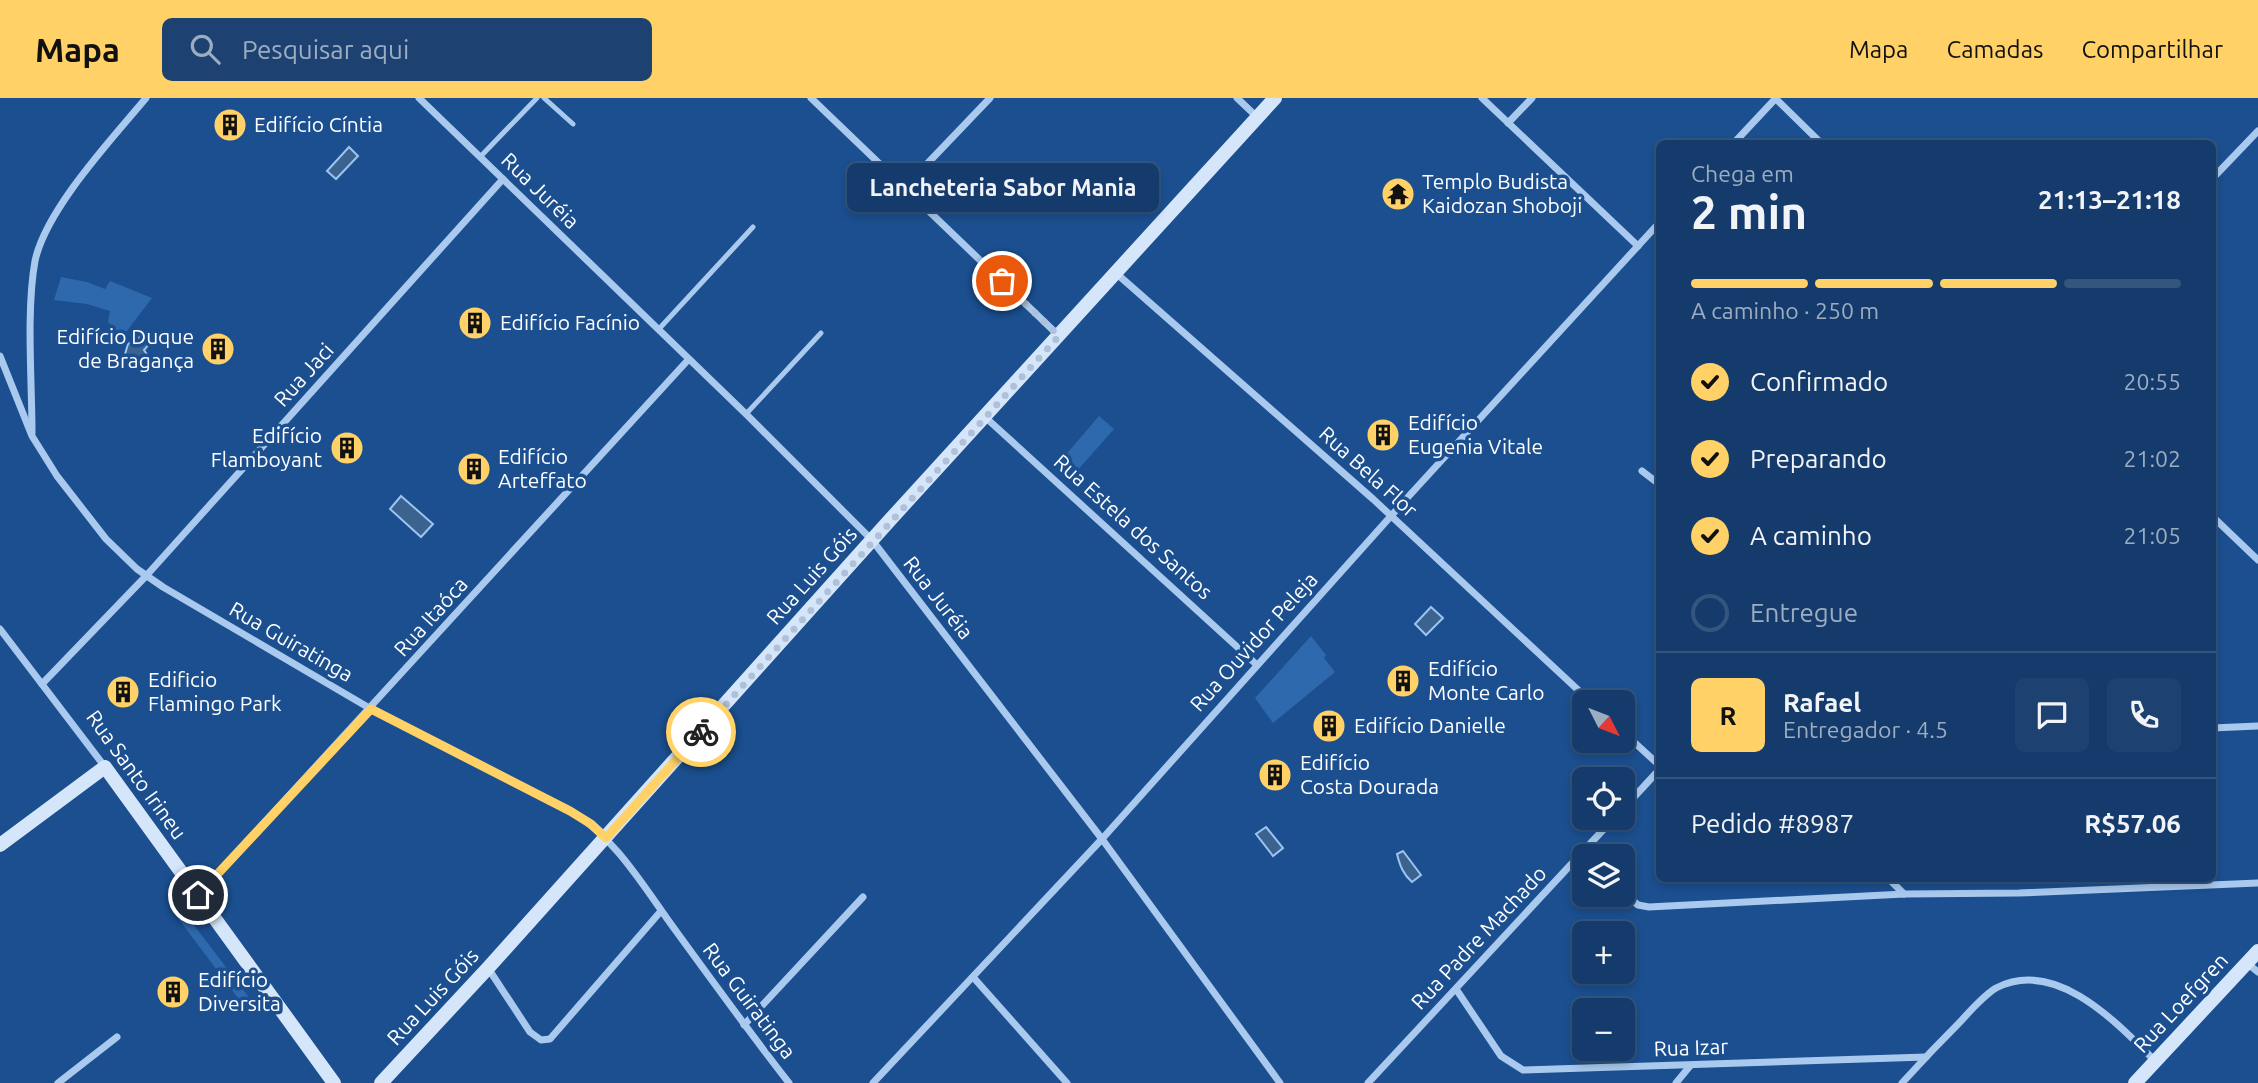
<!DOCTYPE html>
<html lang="pt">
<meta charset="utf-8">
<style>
:root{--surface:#143b6b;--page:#1d4271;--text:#f1f3f6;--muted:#9dadc1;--line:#33557e;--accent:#ffd166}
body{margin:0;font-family:Ubuntu,sans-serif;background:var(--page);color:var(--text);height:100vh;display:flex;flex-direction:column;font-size:26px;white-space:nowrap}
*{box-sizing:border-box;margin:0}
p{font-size:23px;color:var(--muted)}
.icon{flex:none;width:38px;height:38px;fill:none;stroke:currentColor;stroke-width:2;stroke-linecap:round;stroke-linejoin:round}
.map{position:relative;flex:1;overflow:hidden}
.panel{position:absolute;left:1656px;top:42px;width:560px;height:742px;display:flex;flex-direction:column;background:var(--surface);border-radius:10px;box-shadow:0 4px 10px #0003,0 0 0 2px var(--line)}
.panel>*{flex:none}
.needle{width:46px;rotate:132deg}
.buttons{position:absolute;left:1572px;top:592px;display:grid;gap:14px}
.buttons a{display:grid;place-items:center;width:63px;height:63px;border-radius:10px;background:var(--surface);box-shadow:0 4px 10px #0003,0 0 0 2px var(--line);font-size:35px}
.pin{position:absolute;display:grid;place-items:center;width:60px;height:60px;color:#fff;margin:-30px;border:4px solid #fff;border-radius:50%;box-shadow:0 2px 7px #0007}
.courier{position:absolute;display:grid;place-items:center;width:70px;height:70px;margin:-35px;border:5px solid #ffd166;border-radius:50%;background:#fff;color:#222;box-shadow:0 2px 9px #0007}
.bubble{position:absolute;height:49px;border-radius:10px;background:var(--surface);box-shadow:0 4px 10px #0003,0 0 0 2px var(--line);font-size:23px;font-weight:600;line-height:49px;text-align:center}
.headline em{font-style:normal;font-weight:600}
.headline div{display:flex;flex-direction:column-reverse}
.headline{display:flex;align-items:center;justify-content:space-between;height:119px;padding:0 35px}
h1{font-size:46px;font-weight:600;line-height:52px}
.bar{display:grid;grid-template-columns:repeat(4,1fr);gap:10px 7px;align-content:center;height:84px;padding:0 35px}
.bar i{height:9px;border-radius:5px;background:var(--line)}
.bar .on{background:var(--accent)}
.bar p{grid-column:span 4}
.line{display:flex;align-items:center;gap:18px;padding:0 35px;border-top:2px solid var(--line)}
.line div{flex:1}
.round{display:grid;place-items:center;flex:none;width:74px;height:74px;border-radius:10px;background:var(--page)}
ol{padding:0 35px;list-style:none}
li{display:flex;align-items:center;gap:21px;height:77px}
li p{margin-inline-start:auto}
li .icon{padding:7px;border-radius:50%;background:var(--accent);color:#111;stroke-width:4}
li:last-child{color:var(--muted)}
li i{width:38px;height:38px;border:4px solid var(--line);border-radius:50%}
header{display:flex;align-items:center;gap:42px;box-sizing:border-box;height:98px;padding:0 35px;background:var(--accent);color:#111}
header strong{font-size:33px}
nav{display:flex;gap:38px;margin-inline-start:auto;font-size:24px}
.search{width:490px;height:63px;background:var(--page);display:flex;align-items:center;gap:18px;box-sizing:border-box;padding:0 24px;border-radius:10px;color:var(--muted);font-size:26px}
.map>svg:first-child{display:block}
.green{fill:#2e69ad}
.water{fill:#3c6290;stroke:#9cc4f0;stroke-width:2}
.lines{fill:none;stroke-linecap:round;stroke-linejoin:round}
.lane{stroke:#a9c9ee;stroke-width:5}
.street{stroke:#a9c9ee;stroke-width:7}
.secondary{stroke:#d6e6fa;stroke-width:14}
.done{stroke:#afc1d8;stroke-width:7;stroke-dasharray:0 12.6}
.route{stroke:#ffd166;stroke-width:9}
.labels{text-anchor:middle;stroke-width:7;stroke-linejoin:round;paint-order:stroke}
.poi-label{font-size:21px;fill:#fff;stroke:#1b4f8f;text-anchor:start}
.street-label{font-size:21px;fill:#fff;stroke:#1b4f8f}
</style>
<header>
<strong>Mapa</strong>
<div class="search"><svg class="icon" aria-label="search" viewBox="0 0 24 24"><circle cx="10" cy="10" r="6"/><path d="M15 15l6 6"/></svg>Pesquisar aqui</div>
<nav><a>Mapa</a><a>Camadas</a><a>Compartilhar</a></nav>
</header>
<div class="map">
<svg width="2258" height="985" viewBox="0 0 2258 985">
<rect width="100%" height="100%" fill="#1b4f8f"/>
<g class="green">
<path d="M 61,179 L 87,184 L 105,191 L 110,183 L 152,200 L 117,246 L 116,232 L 108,224 L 110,213 L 87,206 L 54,202 Z"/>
<path d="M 1099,318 L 1114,331 L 1077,373 L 1063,360 Z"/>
<path d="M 1311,538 L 1326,557 L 1324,560 L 1335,574 L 1273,625 L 1255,600 Z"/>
<path d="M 184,814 L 254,906 L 247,912 L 177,819 Z"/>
</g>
<g class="water">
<path d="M 349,49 L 358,58 L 336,81 L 327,73 Z"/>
<path d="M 141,236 L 151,244 L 144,252 L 148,258 L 134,271 L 123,263 L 128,246 L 139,240 Z"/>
<path d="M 401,398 L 433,426 L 421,439 L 390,411 Z"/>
<path d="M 1431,509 L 1443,520 L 1426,537 L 1415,526 Z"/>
<path d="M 1266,729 L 1283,750 L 1273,758 L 1256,736 Z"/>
<path d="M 1403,753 L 1421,777 L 1412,784 C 1403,776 1400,768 1397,756 Z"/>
</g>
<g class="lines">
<g class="lane">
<path d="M 544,0 L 573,26"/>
<path d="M 480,59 L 537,0"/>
<path d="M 658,232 L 753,129"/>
<path d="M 746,316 L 821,235"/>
</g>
<g class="street">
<path d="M 419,0 L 746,316 L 872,442 L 1102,741 L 1280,985"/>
<path d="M 811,0 L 1058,237"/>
<path d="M 1237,0 L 1257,19"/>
<path d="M 1482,0 L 1638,148"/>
<path d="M 1775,0 L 1822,46"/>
<path d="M 1508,25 L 1532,0"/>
<path d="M 1733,46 L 1776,0"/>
<path d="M 2212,81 L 2258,33"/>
<path d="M 904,90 L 990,0"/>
<path d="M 1117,176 L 1373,401 L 1591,604"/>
<path d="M 0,258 L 32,338 L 57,378 L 106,441 L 137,471 L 163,489 L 371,611 L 570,713 C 616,739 645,791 676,833 C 713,884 750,935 789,985"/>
<path d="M 985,319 L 1257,567"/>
<path d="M 32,335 C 32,283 26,213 35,163 C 46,111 112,41 146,0"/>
<path d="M 1642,373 L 1659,386"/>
<path d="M 2212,418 L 2258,462"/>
<path d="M 0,531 L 105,669"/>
<path d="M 42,586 L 146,478 L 503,81"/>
<path d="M 2212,630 L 2258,628"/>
<path d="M 1622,633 L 1659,667"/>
<path d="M 1622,712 L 1659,672"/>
<path d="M 1888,780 L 1904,796"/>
<path d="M 1622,793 L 1638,807 L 1649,809 L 1904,796 L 2019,795 L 2258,785"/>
<path d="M 198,797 L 688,262"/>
<path d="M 2247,865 L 2258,874"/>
<path d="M 488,870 L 530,934 L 541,942 L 550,941 L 661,813"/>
<path d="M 973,879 L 1067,985"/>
<path d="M 1456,891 L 1501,958 L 1523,972 L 1926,959"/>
<path d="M 744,927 L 863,799"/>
<path d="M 58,985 L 117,939"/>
<path d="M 873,985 L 1102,741 L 1408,399 L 1659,125"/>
<path d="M 1368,985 L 1615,719"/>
<path d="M 1676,985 L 1690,968"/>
<path d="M 1902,985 C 1921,964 1941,943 1961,923 C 1971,912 1983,898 1996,890 C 2056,859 2117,925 2155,963"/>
</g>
<g class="secondary">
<path d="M 0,747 L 105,669 L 334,985"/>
<path d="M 381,985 L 488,870 L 889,423 L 1275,0"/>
<path d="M 2135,985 L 2258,853"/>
</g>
</g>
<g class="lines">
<path class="done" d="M 701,634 L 1059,238 L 1002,183"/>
<path class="route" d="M 198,797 L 371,611 L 570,713 L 591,726 L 606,740 L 701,634"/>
</g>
<defs>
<symbol id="building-disc" viewBox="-11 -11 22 22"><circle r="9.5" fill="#ffd166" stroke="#1b4f8f"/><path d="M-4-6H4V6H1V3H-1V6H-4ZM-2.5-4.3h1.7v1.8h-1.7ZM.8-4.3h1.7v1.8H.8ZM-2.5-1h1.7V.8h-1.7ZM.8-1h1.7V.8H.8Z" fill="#111"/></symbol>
<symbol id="temple-disc" viewBox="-11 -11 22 22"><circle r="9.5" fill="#ffd166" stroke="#1b4f8f"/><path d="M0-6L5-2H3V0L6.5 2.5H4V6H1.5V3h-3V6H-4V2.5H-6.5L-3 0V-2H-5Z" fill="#111"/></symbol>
</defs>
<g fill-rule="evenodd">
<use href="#building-disc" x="211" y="8" width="38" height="38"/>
<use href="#temple-disc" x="1379" y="77" width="38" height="38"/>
<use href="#building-disc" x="456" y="206" width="38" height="38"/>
<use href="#building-disc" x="199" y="232" width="38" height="38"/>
<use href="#building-disc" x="1364" y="318" width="38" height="38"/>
<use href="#building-disc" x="328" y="331" width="38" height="38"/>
<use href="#building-disc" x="455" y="352" width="38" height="38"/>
<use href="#building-disc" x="1384" y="564" width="38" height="38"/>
<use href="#building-disc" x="104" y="575" width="38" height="38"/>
<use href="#building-disc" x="1310" y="609" width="38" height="38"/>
<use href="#building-disc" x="1256" y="658" width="38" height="38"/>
<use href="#building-disc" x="154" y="875" width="38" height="38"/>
</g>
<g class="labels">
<g class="poi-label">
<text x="254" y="34">Edifício Cíntia</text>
<text x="1422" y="91">Templo Budista<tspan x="1422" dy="24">Kaidozan Shoboji</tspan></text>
<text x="500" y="232">Edifício Facínio</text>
<text x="194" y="246" text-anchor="end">Edifício Duque<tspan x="194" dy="24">de Bragança</tspan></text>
<text x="1408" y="332">Edifício<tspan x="1408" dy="24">Eugenia Vitale</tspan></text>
<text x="322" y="345" text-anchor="end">Edifício<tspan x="322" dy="24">Flamboyant</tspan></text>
<text x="498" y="366">Edifício<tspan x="498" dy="24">Arteffato</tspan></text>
<text x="1428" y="578">Edifício<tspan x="1428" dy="24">Monte Carlo</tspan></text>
<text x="148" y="589">Edificio<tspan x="148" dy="24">Flamingo Park</tspan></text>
<text x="1354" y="635">Edifício Danielle</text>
<text x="1300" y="672">Edifício<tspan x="1300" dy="24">Costa Dourada</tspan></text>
<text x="198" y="889">Edifício<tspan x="198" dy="24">Diversita</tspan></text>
</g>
<g class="street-label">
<text transform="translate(540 93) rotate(44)" y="7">Rua Juréia</text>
<text transform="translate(304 277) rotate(-48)" y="7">Rua Jaci</text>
<text transform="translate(1368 374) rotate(42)" y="7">Rua Bela Flor</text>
<text transform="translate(1133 429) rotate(42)" y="7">Rua Estela dos Santos</text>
<text transform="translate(812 478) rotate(-48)" y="7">Rua Luis Góis</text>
<text transform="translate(938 500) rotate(52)" y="7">Rua Juréia</text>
<text transform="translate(431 519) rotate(-48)" y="7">Rua Itaóca</text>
<text transform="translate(291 544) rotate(30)" y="7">Rua Guiratinga</text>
<text transform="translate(1254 544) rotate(-48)" y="7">Rua Ouvidor Peleja</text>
<text transform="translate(136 677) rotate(54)" y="7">Rua Santo Irineu</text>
<text transform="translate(1479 840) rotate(-47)" y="7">Rua Padre Machado</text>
<text transform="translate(433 899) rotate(-47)" y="7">Rua Luis Góis</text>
<text transform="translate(749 903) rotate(53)" y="7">Rua Guiratinga</text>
<text transform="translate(2181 905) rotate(-47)" y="7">Rua Loefgren</text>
<text transform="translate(1691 950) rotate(-2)" y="7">Rua Izar</text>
</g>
</g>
</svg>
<div class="buttons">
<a><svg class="needle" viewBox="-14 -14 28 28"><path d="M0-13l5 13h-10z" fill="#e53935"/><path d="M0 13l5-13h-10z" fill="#9dadc1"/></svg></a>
<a><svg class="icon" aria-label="locate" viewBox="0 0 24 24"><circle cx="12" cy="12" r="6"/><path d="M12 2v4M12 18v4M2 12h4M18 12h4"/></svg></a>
<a><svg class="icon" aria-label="layers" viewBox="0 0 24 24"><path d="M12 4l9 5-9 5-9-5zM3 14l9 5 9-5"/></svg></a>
<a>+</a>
<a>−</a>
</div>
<div class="pin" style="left:1002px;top:183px;background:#ea580c"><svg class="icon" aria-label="bag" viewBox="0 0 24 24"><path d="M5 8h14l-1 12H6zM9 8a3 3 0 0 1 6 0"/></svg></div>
<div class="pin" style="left:198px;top:797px;background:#1f2937"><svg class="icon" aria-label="home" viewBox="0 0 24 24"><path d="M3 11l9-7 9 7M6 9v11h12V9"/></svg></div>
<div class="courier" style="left:701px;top:634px"><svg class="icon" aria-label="bike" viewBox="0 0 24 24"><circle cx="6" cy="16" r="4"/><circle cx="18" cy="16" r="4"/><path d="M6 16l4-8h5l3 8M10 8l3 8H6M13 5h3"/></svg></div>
<div class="bubble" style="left:847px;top:65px;width:312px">Lancheteria Sabor Mania</div>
<section class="panel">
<div class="headline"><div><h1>2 min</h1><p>Chega em</p></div><em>21:13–21:18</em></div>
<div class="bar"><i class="on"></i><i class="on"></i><i class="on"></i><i></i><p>A caminho · 250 m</p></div>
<ol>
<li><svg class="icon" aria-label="check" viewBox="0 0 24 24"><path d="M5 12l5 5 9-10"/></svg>Confirmado<p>20:55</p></li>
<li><svg class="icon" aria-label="check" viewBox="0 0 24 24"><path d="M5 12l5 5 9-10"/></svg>Preparando<p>21:02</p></li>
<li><svg class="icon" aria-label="check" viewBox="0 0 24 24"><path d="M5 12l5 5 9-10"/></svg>A caminho<p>21:05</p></li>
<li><i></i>Entregue</li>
</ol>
<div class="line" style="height:126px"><b class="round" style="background:var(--accent);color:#111">R</b><div><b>Rafael</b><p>Entregador · 4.5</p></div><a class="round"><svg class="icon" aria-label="chat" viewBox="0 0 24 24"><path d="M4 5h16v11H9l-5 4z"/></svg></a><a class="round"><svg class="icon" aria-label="phone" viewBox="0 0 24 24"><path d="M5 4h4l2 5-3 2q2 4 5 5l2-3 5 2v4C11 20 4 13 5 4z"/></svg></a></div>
<div class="line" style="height:91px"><div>Pedido #8987</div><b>R$57.06</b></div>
</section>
</div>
